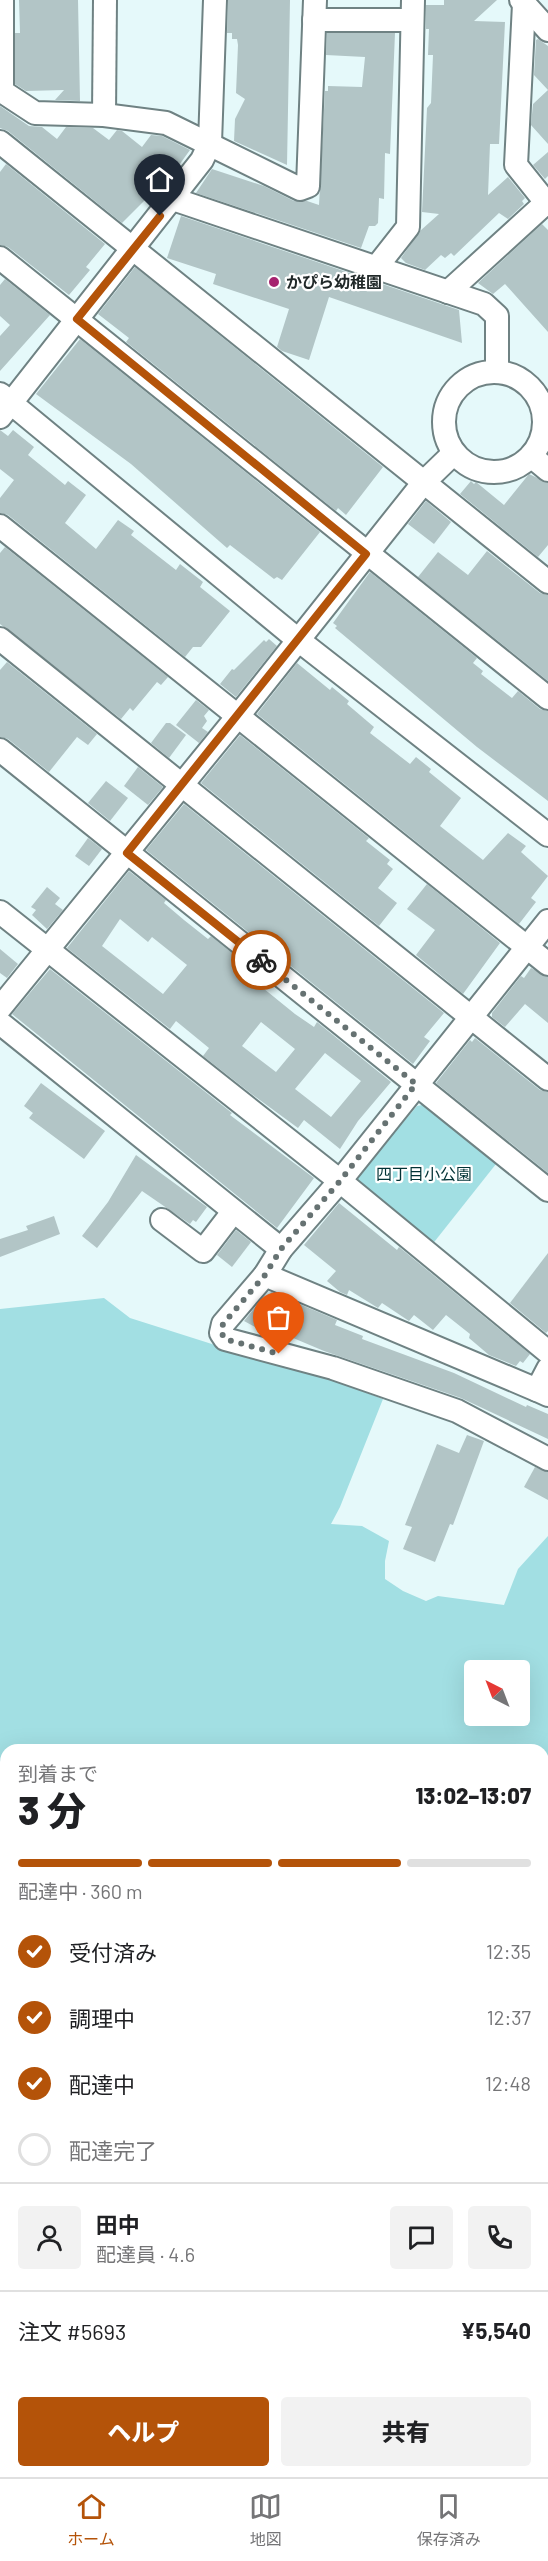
<!DOCTYPE html>
<html lang="ja">
<meta charset="utf-8">
<style>
:root{--surface:#fff;--page:#f2f2f2;--text:#202124;--muted:#757577;--line:#e0e0e0;--accent:#b45309}
body{margin:0;font-family:Barlow,"Noto Sans JP",sans-serif;background:var(--page);color:var(--text);height:100vh;display:flex;flex-direction:column;font-size:22px;white-space:nowrap}
*{box-sizing:border-box;margin:0}
p{font-size:20px;color:var(--muted)}
.icon{flex:none;width:33px;height:33px;fill:none;stroke:currentColor;stroke-width:2;stroke-linecap:round;stroke-linejoin:round}
.map{position:relative;flex:1;overflow:hidden}
.side{position:absolute;left:0px;top:1744px;width:549px;height:734px;display:flex;flex-direction:column;background:var(--surface);border-radius:18px 18px 0 0;box-shadow:0 6px 24px #0002}
.side>*{flex:none}
.needle{width:39px;rotate:318deg}
.fabs{position:absolute;left:464px;top:1660px;display:grid;gap:12px}
.fabs a{display:grid;place-items:center;width:66px;height:66px;border-radius:6px;background:var(--surface);box-shadow:0 6px 24px #0002;font-size:30px}
.pin{position:absolute;display:grid;place-items:center;width:51px;height:51px;color:#fff;margin:-62px -26px;border-radius:50% 50% 50% 0;rotate:-45deg;box-shadow:0 0 6px #0007}
.pin .icon{rotate:45deg}
.courier{position:absolute;display:grid;place-items:center;width:60px;height:60px;margin:-30px;border:4px solid #b45309;border-radius:50%;background:#fff;color:#222;box-shadow:0 2px 8px #0007}
.headline em{font-style:normal;font-weight:800}
.headline div{display:flex;flex-direction:column-reverse}
.headline{display:flex;align-items:center;justify-content:space-between;height:102px;padding:0 18px}
h1{font-size:39px;font-weight:800;line-height:45px}
.bar{display:grid;grid-template-columns:repeat(4,1fr);gap:9px 6px;align-content:center;height:72px;padding:0 18px}
.bar i{height:8px;border-radius:4px;background:var(--line)}
.bar .active{background:var(--accent)}
.bar p{grid-column:span 4}
.line{display:flex;align-items:center;gap:15px;padding:0 18px;border-top:2px solid var(--line)}
.line div{flex:1}
.round{display:grid;place-items:center;flex:none;width:63px;height:63px;border-radius:6px;background:var(--page)}
ol{padding:0 18px;list-style:none}
li{display:flex;align-items:center;gap:18px;height:66px}
li p{margin-inline-start:auto}
li .icon{padding:6px;border-radius:50%;background:var(--accent);color:#fff;stroke-width:4}
li:last-child{color:var(--muted)}
li i{width:33px;height:33px;border:3px solid var(--line);border-radius:50%}
.primary-button{display:flex;gap:12px;margin-top:auto;padding:12px 18px}
.primary-button a{flex:1;height:69px;border-radius:6px;background:var(--accent);color:#fff;font-size:24px;font-weight:800;line-height:69px;text-align:center}
.primary-button a+a{background:var(--page);color:var(--text)}
.tab-bar{display:flex;justify-content:space-around;align-items:center;height:84px;border-top:2px solid var(--line);background:var(--surface);font-size:16px;color:var(--muted)}
.tab-bar a{display:grid;justify-items:center;gap:3px}
.tab-bar .active{color:var(--accent)}
.map>svg:first-child{display:block}
.green{fill:#a2dfe3;fill-rule:evenodd}
.building{fill:#b2c5c6;fill-rule:evenodd}
.lines{fill:none;stroke-linecap:round;stroke-linejoin:round}
.minor-casing{stroke:#6f8283;stroke-width:26}
.minor{stroke:#fff;stroke-width:22}
.done{stroke:#667272;stroke-width:6;stroke-dasharray:0 10.8}
.route{stroke:#b45309;stroke-width:8}
.poi-dot{fill:#a6236f;stroke:#fff;stroke-width:2}
.labels{text-anchor:middle;stroke-width:4.5;stroke-linejoin:round;paint-order:stroke}
.poi-label{font-size:16px;font-weight:bold;fill:#212929;stroke:#fff;text-anchor:start}
.park-label{font-size:16px;fill:#013235;stroke:#fff}
</style>
<div class="map">
<svg width="548" height="2477" viewBox="0 0 548 2477">
<rect width="100%" height="100%" fill="#e5f9fa"/>
<g class="green">
<path d="M 422,1105 L 496,1164 L 431,1246 L 359,1186 L 356,1178 L 417,1106 Z"/>
<path d="M 104,1298 L 130,1318 L 215,1345 L 276,1359 L 383,1399 L 340,1507 L 331,1524 L 362,1526 L 389,1541 L 385,1561 L 385,1579 L 403,1591 L 426,1601 L 438,1596 L 504,1605 L 518,1569 L 548,1536 L 548,2477 L 0,2477 L 0,1309 ZM 474,1671 L 519,1671 L 519,1716 L 474,1716 ZM 6,1750 L 543,1750 L 543,2472 L 6,2472 Z"/>
</g>
<g class="building">
<path d="M 19,0 L 78,0 L 80,101 L 55,100 L 64,90 L 26,91 L 15,84 L 15,33 L 20,33 Z"/>
<path d="M 228,0 L 290,0 L 287,165 L 234,141 L 235,119 L 245,99 L 236,93 L 238,45 L 237,39 L 232,39 L 232,33 L 227,33 Z"/>
<path d="M 444,0 L 497,0 L 474,21 L 505,22 L 499,144 L 490,144 L 488,195 L 508,177 L 525,198 L 522,201 L 524,204 L 508,219 L 499,213 L 454,256 L 451,253 L 445,258 L 441,255 L 425,270 L 406,263 L 401,258 L 420,231 L 439,214 L 422,212 L 427,108 L 431,103 L 433,55 L 428,55 L 429,29 L 426,29 L 426,5 L 444,5 Z"/>
<path d="M 327,33 L 395,33 L 390,154 L 385,153 L 384,199 L 379,198 L 378,223 L 375,226 L 369,226 L 361,248 L 196,193 L 212,169 L 264,186 L 294,201 L 307,201 L 319,205 L 325,91 L 328,91 L 328,86 L 362,87 L 365,57 L 326,55 Z"/>
<path d="M 538,39 L 548,46 L 548,144 L 531,125 L 533,104 L 548,90 L 534,75 L 536,40 Z"/>
<path d="M 0,106 L 29,126 L 42,127 L 57,139 L 66,127 L 93,128 L 109,140 L 117,130 L 122,131 L 142,147 L 151,135 L 162,136 L 190,150 L 174,172 L 170,169 L 154,191 L 122,223 L 8,131 L 0,128 Z"/>
<path d="M 548,152 L 548,176 L 545,179 L 533,165 Z"/>
<path d="M 6,164 L 105,244 L 86,267 L 90,270 L 69,295 L 8,247 L 0,245 L 0,172 Z"/>
<path d="M 181,216 L 459,310 L 462,343 L 329,297 L 309,360 L 282,351 L 277,347 L 289,309 L 213,284 L 216,274 L 167,258 Z"/>
<path d="M 542,224 L 548,230 L 548,332 L 505,284 L 493,294 L 478,283 Z"/>
<path d="M 135,267 L 383,467 L 346,515 L 338,508 L 336,511 L 126,342 L 129,338 L 98,314 Z"/>
<path d="M 5,279 L 50,315 L 0,371 L 0,336 L 10,325 L 0,316 L 0,285 Z"/>
<path d="M 80,339 L 320,532 L 282,580 L 277,577 L 274,579 L 230,545 L 227,548 L 131,464 L 36,394 Z"/>
<path d="M 0,430 L 8,436 L 13,430 L 34,447 L 28,455 L 65,485 L 68,481 L 86,495 L 65,523 L 96,549 L 118,520 L 134,531 L 131,535 L 176,570 L 180,564 L 203,582 L 200,587 L 230,611 L 201,647 L 193,647 L 185,657 L 8,515 L 0,513 L 0,498 L 14,480 L 0,469 Z"/>
<path d="M 529,474 L 548,483 L 548,545 L 538,557 L 460,494 L 471,481 L 474,484 L 476,482 L 504,505 Z"/>
<path d="M 426,501 L 451,522 L 434,544 L 408,524 Z"/>
<path d="M 5,547 L 168,677 L 161,685 L 157,682 L 133,711 L 130,708 L 121,719 L 0,624 L 0,553 Z"/>
<path d="M 487,551 L 540,593 L 548,595 L 548,681 L 418,577 L 438,552 L 468,575 Z"/>
<path d="M 370,572 L 477,658 L 473,663 L 483,671 L 481,674 L 512,698 L 518,691 L 540,709 L 548,711 L 548,801 L 477,747 L 335,628 L 337,626 L 333,623 Z"/>
<path d="M 269,639 L 277,646 L 236,697 L 220,684 L 232,669 L 234,670 L 264,640 L 266,642 Z"/>
<path d="M 7,662 L 97,734 L 88,745 L 77,737 L 49,772 L 8,739 L 0,737 L 0,670 Z"/>
<path d="M 297,663 L 330,690 L 332,687 L 349,701 L 347,704 L 374,727 L 370,733 L 410,764 L 416,757 L 431,769 L 429,772 L 461,798 L 440,826 L 483,860 L 508,833 L 526,846 L 521,852 L 548,876 L 531,898 L 536,902 L 519,924 L 257,714 Z"/>
<path d="M 196,700 L 209,710 L 204,716 L 207,721 L 202,728 L 208,732 L 199,743 L 176,725 Z"/>
<path d="M 166,723 L 170,723 L 186,735 L 169,758 L 151,743 Z"/>
<path d="M 240,735 L 369,838 L 366,841 L 390,860 L 387,864 L 393,869 L 378,888 L 397,903 L 379,926 L 201,783 Z"/>
<path d="M 138,767 L 163,787 L 148,805 L 124,786 Z"/>
<path d="M 106,781 L 128,798 L 110,821 L 88,803 Z"/>
<path d="M 184,804 L 444,1013 L 424,1037 L 430,1041 L 413,1064 L 146,850 Z"/>
<path d="M 88,838 L 102,849 L 89,866 L 75,856 Z"/>
<path d="M 129,871 L 166,900 L 164,903 L 184,920 L 208,939 L 211,936 L 263,978 L 258,984 L 295,1014 L 314,1027 L 317,1022 L 391,1082 L 358,1121 L 340,1149 L 304,1120 L 298,1128 L 249,1092 L 203,1056 L 209,1048 L 176,1021 L 170,1029 L 67,948 ZM 120,919 L 148,942 L 152,937 L 187,965 L 163,994 L 102,946 ZM 261,1022 L 295,1049 L 276,1072 L 242,1046 ZM 325,1053 L 361,1081 L 331,1117 L 295,1089 Z"/>
<path d="M 427,884 L 500,943 L 463,994 L 416,955 L 435,930 L 407,909 Z"/>
<path d="M 47,887 L 60,898 L 55,904 L 63,910 L 47,929 L 32,915 L 36,910 L 31,907 Z"/>
<path d="M 0,949 L 18,964 L 7,978 L 0,973 Z"/>
<path d="M 531,968 L 548,977 L 548,1023 L 525,1004 L 505,1027 L 492,1017 L 492,1013 L 521,976 L 524,978 Z"/>
<path d="M 50,969 L 232,1113 L 230,1115 L 314,1178 L 277,1228 L 12,1014 Z"/>
<path d="M 475,1038 L 540,1090 L 548,1092 L 548,1173 L 436,1083 L 470,1040 L 472,1042 Z"/>
<path d="M 41,1083 L 105,1131 L 84,1159 L 29,1118 L 33,1113 L 24,1106 Z"/>
<path d="M 136,1155 L 207,1207 L 196,1222 L 193,1220 L 190,1224 L 142,1191 L 97,1248 L 82,1236 L 108,1202 Z"/>
<path d="M 339,1203 L 397,1250 L 399,1247 L 530,1354 L 523,1363 L 520,1361 L 516,1366 L 489,1355 L 469,1338 L 470,1334 L 446,1315 L 433,1330 L 414,1315 L 409,1321 L 382,1303 L 378,1308 L 349,1290 L 347,1295 L 340,1292 L 327,1281 L 336,1271 L 304,1245 Z"/>
<path d="M 54,1216 L 60,1234 L 0,1257 L 0,1239 L 28,1230 L 26,1226 Z"/>
<path d="M 236,1230 L 251,1242 L 232,1267 L 217,1255 Z"/>
<path d="M 548,1253 L 548,1331 L 546,1333 L 510,1303 Z"/>
<path d="M 271,1292 L 337,1320 L 335,1325 L 363,1336 L 362,1339 L 454,1373 L 526,1407 L 527,1405 L 548,1414 L 548,1439 L 461,1398 L 324,1351 L 267,1327 L 264,1332 L 244,1321 L 260,1301 L 266,1305 Z"/>
<path d="M 467,1435 L 484,1441 L 453,1525 L 450,1524 L 435,1562 L 403,1549 L 412,1527 L 405,1525 L 437,1444 L 459,1453 Z"/>
<path d="M 535,1467 L 548,1472 L 548,1500 L 524,1487 Z"/>
</g>
<g class="lines">
<defs>
<g id="minor">
<path d="M 2,0 L 2,91"/>
<path d="M 521,0 L 548,30"/>
<path d="M 524,4 L 516,165 L 548,205"/>
<path d="M 314,20 L 411,20"/>
<path d="M 0,90 L 35,113 L 104,115 L 166,123 L 300,189 L 308,186 L 315,0"/>
<path d="M 104,115 L 105,0"/>
<path d="M 0,142 L 548,582"/>
<path d="M 173,199 L 484,304 L 497,316 L 497,371"/>
<path d="M 0,258 L 548,698"/>
<path d="M 375,269 L 408,227 L 413,0"/>
<path d="M 448,292 L 548,201"/>
<circle cx="494" cy="422" r="50"/>
<path d="M 0,394 L 297,639 L 548,835"/>
<path d="M 0,417 L 202,160 L 210,143 L 215,0"/>
<path d="M 531,456 L 548,470"/>
<path d="M 0,526 L 548,964"/>
<path d="M 0,639 L 548,1079"/>
<path d="M 0,750 L 548,1190"/>
<path d="M 0,912 L 340,1181 L 548,1352"/>
<path d="M 0,1008 L 238,716 L 424,482 L 454,453"/>
<path d="M 0,1023 L 281,1249"/>
<path d="M 162,1220 L 203,1251 L 233,1212"/>
<path d="M 265,1275 L 281,1249 L 340,1181 L 548,921"/>
<path d="M 548,1369 L 537,1390 L 548,1395"/>
<path d="M 537,1390 L 265,1275 L 223,1324 L 221,1333 L 225,1339 L 333,1368 L 457,1411 L 548,1459"/>
</g>
</defs>
<use href="#minor" class="minor-casing"/>
<use href="#minor" class="minor"/>
</g>
<g class="lines">
<path class="done" d="M 261,960 L 416,1084 L 340,1181 L 281,1249 L 265,1275 L 223,1324 L 221,1332 L 225,1339 L 279,1354"/>
<path class="route" d="M 160,216 L 77,319 L 366,554 L 127,853 L 261,960"/>
</g>
<circle class="poi-dot" cx="274" cy="282" r="6"/>
<g class="labels">
<g class="poi-label">
<text x="286" y="288">かぴら幼稚園</text>
</g>
<g class="park-label">
<text x="424" y="1180">四丁目小公園</text>
</g>
</g>
</svg>
<div class="fabs">
<a><svg class="needle" viewBox="-14 -14 28 28"><path d="M0-13l5 13h-10z" fill="#e53935"/><path d="M0 13l5-13h-10z" fill="#757577"/></svg></a>
</div>
<div class="pin" style="left:279px;top:1354px;background:#ea580c"><svg class="icon" aria-label="bag" viewBox="0 0 24 24"><path d="M5 8h14l-1 12H6zM9 8a3 3 0 0 1 6 0"/></svg></div>
<div class="pin" style="left:160px;top:216px;background:#1f2937"><svg class="icon" aria-label="home" viewBox="0 0 24 24"><path d="M3 11l9-7 9 7M6 9v11h12V9"/></svg></div>
<div class="courier" style="left:261px;top:960px"><svg class="icon" aria-label="bike" viewBox="0 0 24 24"><circle cx="6" cy="16" r="4"/><circle cx="18" cy="16" r="4"/><path d="M6 16l4-8h5l3 8M10 8l3 8H6M13 5h3"/></svg></div>
<section class="side">
<div class="headline"><div><h1>3 分</h1><p>到着まで</p></div><em>13:02–13:07</em></div>
<div class="bar"><i class="active"></i><i class="active"></i><i class="active"></i><i></i><p>配達中 · 360 m</p></div>
<ol>
<li><svg class="icon" aria-label="check" viewBox="0 0 24 24"><path d="M5 12l5 5 9-10"/></svg>受付済み<p>12:35</p></li>
<li><svg class="icon" aria-label="check" viewBox="0 0 24 24"><path d="M5 12l5 5 9-10"/></svg>調理中<p>12:37</p></li>
<li><svg class="icon" aria-label="check" viewBox="0 0 24 24"><path d="M5 12l5 5 9-10"/></svg>配達中<p>12:48</p></li>
<li><i></i>配達完了</li>
</ol>
<div class="line" style="height:108px"><a class="round"><svg class="icon" aria-label="person" viewBox="0 0 24 24"><circle cx="12" cy="8" r="4"/><path d="M4 21q1-7 8-7t8 7"/></svg></a><div><b>田中</b><p>配達員 · 4.6</p></div><a class="round"><svg class="icon" aria-label="chat" viewBox="0 0 24 24"><path d="M4 5h16v11H9l-5 4z"/></svg></a><a class="round"><svg class="icon" aria-label="phone" viewBox="0 0 24 24"><path d="M5 4h4l2 5-3 2q2 4 5 5l2-3 5 2v4C11 20 4 13 5 4z"/></svg></a></div>
<div class="line" style="height:78px"><div>注文 #5693</div><b>¥5,540</b></div>
<div class="primary-button"><a>ヘルプ</a><a>共有</a></div>
</section>
</div>
<nav class="tab-bar">
<a class="active"><svg class="icon" aria-label="home" viewBox="0 0 24 24"><path d="M3 11l9-7 9 7M6 9v11h12V9"/></svg>ホーム</a>
<a><svg class="icon" aria-label="map" viewBox="0 0 24 24"><path d="M3 6l6-2 6 2 6-2v14l-6 2-6-2-6 2zM9 4v14M15 6v14"/></svg>地図</a>
<a><svg class="icon" aria-label="saved" viewBox="0 0 24 24"><path d="M7 4h10v16l-5-4-5 4z"/></svg>保存済み</a>
</nav>
